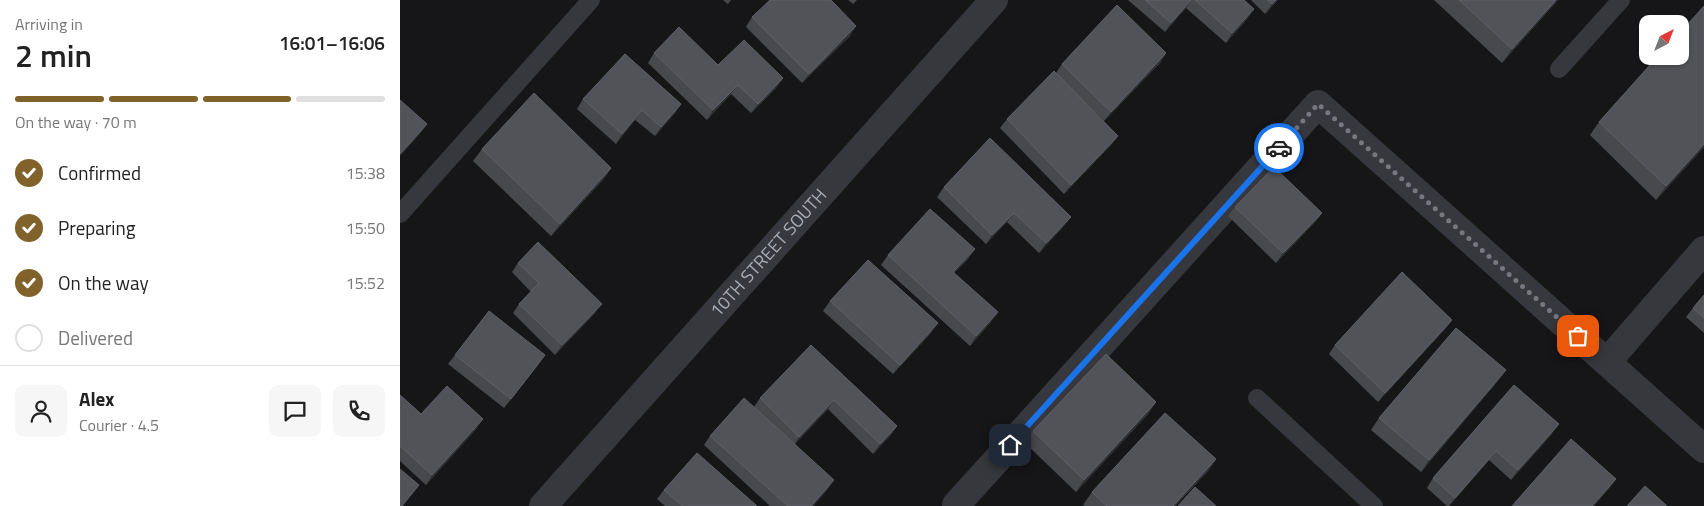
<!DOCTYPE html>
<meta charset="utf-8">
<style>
:root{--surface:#fff;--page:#f6f6f6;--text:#222;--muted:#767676;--line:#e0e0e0;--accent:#80622a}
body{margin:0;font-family:"Titillium Web",sans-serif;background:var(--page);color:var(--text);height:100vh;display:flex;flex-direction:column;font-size:19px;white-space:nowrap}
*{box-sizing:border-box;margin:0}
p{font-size:16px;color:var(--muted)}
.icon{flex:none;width:28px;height:28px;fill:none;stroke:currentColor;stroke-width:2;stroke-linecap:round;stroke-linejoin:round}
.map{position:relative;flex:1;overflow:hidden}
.details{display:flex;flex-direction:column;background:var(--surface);width:400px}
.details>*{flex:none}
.needle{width:32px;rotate:42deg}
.tools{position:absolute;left:1239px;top:15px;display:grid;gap:10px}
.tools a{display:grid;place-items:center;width:50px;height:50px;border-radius:10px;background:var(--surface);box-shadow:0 1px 4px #0004;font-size:25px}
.pin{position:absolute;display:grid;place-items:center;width:42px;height:42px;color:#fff;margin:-21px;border-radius:10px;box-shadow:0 2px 8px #0006}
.courier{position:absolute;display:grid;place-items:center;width:50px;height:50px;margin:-25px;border:4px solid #1a73e8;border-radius:50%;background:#fff;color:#222;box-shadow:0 1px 6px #0007}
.overview em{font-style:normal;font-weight:600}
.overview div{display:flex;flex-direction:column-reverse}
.overview{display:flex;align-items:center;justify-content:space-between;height:85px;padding:0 15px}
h1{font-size:32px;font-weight:600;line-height:38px}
.bar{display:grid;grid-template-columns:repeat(4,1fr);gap:8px 5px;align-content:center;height:60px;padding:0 15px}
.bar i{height:6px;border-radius:4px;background:var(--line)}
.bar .active{background:var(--accent)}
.bar p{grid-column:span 4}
.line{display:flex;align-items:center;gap:12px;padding:0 15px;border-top:1px solid var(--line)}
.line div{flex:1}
.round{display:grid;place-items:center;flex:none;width:52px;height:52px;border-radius:10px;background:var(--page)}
ol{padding:0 15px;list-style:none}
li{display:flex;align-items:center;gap:15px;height:55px}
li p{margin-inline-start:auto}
li .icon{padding:5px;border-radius:50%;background:var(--accent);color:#fff;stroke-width:4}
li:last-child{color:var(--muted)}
li i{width:28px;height:28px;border:2px solid var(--line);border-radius:50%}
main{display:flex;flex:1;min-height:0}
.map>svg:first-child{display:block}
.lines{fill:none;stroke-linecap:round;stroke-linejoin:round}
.lane{stroke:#37383d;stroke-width:18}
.street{stroke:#37383d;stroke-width:28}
.wall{fill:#47494d}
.shaded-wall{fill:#2f3033}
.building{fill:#525359;stroke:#5f6168}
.done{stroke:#757880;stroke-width:5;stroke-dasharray:0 9}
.route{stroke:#1a73e8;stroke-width:6}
.labels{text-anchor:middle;stroke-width:4;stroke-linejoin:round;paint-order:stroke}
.street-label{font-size:18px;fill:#a8adb8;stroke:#111113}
</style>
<main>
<section class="details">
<div class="overview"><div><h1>2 min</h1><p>Arriving in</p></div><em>16:01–16:06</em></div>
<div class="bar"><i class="active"></i><i class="active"></i><i class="active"></i><i></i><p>On the way · 70 m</p></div>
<ol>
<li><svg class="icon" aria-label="check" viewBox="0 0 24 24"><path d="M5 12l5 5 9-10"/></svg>Confirmed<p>15:38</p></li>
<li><svg class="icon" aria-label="check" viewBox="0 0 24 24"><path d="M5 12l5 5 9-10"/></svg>Preparing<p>15:50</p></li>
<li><svg class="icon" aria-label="check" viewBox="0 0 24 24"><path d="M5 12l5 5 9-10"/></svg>On the way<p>15:52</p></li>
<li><i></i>Delivered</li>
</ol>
<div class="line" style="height:90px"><a class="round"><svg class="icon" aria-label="person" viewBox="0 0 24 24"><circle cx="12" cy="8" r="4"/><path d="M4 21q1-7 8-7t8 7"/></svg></a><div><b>Alex</b><p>Courier · 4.5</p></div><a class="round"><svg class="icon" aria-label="chat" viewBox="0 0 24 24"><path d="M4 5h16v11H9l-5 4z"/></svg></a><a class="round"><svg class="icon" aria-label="phone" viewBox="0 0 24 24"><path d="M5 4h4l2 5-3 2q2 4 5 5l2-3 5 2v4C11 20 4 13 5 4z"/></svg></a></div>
</section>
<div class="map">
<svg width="1304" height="506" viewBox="0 0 1304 506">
<rect width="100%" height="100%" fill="#161618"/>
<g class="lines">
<g class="lane">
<path d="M 1159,69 L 1221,0"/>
<path d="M 0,214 L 191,0"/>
<path d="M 857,398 L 974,506"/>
</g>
<g class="street">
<path d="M 1207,362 L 1304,250"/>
<path id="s1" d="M 143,506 L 594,0"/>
<path d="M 558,506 L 556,505 L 918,104 L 1304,449"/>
</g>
</g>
<g class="wall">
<path d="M 323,0 L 331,0 L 328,4 Z"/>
<path d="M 448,0 L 457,0 L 453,4 Z"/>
<path d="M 728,0 L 844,0 L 848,18 L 826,43 L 786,8 L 765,32 Z"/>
<path d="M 851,0 L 878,0 L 865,14 Z"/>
<path d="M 1034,0 L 1158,0 L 1102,63 Z"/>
<path d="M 1304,6 L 1304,147 L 1256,200 L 1190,135 L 1199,122 Z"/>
<path d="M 352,17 L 450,36 L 402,83 L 346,27 Z"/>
<path d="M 254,53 L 318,65 L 383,78 L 376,88 L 351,113 L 331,94 L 307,120 L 248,63 Z"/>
<path d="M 766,53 L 760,63 L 704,121 L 688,105 L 718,136 L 711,145 L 664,194 L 600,128 L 607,119 L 656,73 L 662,64 Z"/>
<path d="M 183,99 L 281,104 L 275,113 L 255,136 L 235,120 L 216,144 L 177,109 Z"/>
<path d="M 82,149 L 211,168 L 203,180 L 151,236 L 73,161 Z"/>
<path d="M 544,187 L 664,226 L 639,253 L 607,222 L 586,244 L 537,197 Z"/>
<path d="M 835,207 L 922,213 L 915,222 L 876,263 L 828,216 Z"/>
<path d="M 575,249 L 568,259 L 554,273 L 591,322 L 570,346 L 481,265 L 488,255 Z"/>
<path d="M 118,263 L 195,313 L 155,355 L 113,313 L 119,304 L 131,292 L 112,272 Z"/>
<path d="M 1304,295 L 1304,333 L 1286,317 L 1293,308 Z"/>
<path d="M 430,301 L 531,333 L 493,374 L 423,311 Z"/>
<path d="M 1052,320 L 1045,329 L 978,402 L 929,354 L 935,345 Z"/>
<path d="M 411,345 L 497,426 L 490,436 L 473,454 L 428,409 L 395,444 L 428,489 L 413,506 L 370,506 L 304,445 L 310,436 L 354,407 L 360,398 Z"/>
<path d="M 55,355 L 138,365 L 104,408 L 48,364 Z"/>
<path d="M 1097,382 L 1021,472 L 971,430 L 979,418 Z"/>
<path d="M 1114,385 L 1152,434 L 1111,480 L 1089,460 L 1049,506 L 1047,506 L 1027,488 L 1033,478 Z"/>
<path d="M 0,395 L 21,414 L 77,428 L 26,485 L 0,461 Z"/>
<path d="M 756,402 L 748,414 L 676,492 L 625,443 L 633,431 Z"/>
<path d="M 816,459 L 808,471 L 775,506 L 685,506 L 683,505 L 692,492 Z"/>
<path d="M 264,490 L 357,506 L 265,506 L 257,499 Z"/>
</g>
<g class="shaded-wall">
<path d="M 792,0 L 786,8 L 765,32 L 771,23 Z"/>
<path d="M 876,0 L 878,0 L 865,14 L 872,4 Z"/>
<path d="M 1156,0 L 1158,0 L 1102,63 L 1112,49 Z"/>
<path d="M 854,9 L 848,18 L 826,43 L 832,33 Z"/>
<path d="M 456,26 L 450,36 L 402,83 L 409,74 Z"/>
<path d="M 766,53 L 760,63 L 704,121 L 711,112 Z"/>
<path d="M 383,78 L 376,88 L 351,113 L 358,104 Z"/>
<path d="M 338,85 L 331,94 L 307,120 L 313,110 Z"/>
<path d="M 281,104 L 275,113 L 255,136 L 261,127 Z"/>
<path d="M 242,110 L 235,120 L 216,144 L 222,134 Z"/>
<path d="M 27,124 L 20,134 L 0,156 L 0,154 Z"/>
<path d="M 718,136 L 711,145 L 664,194 L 671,185 Z"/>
<path d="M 1304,144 L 1304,147 L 1256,200 L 1266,186 Z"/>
<path d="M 211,168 L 203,180 L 151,236 L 160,224 Z"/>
<path d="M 614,213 L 607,222 L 586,244 L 592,235 Z"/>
<path d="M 922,213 L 915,222 L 876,263 L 883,253 Z"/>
<path d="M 671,217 L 664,226 L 639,253 L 646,243 Z"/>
<path d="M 575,249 L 568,259 L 546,282 L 553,272 Z"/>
<path d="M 202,304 L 195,313 L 155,355 L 162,345 Z"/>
<path d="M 598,312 L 591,322 L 570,346 L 576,336 Z"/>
<path d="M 1052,320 L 1045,329 L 978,402 L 985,393 Z"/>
<path d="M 538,323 L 531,333 L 493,374 L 500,365 Z"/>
<path d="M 145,355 L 138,365 L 104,408 L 111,399 Z"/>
<path d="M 1106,370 L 1097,382 L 1021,472 L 1029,460 Z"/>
<path d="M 434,400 L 428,409 L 393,446 L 399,437 Z"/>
<path d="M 756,402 L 748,414 L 676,492 L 684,480 Z"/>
<path d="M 83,419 L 77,428 L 26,485 L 32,475 Z"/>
<path d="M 1159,424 L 1152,434 L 1111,480 L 1118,470 Z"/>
<path d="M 497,426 L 490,436 L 473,454 L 480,444 Z"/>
<path d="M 1096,451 L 1089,460 L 1049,506 L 1055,498 Z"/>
<path d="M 816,459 L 808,471 L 775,506 L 773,506 Z"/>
<path d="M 1216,479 L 1209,489 L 1194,506 L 1192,506 Z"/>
<path d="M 434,480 L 428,489 L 413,506 L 411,506 Z"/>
</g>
<g class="building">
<path d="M 370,0 L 431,0 L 456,26 L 409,74 L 352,17 Z"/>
<path d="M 745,0 L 791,0 L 771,23 Z"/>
<path d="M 795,0 L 844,0 L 854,9 L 832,33 Z"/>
<path d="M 867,0 L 876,0 L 872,4 Z"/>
<path d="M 1059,0 L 1156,0 L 1112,49 Z"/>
<path d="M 717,5 L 766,53 L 711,112 L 662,64 Z"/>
<path d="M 1304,6 L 1304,144 L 1266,186 L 1199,122 L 1258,56 L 1280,56 L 1280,33 Z"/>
<path d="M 279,27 L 318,65 L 344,40 L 383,78 L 358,104 L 338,85 L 313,110 L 254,53 Z"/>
<path d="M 225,54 L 281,104 L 261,127 L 242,110 L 222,134 L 183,99 Z"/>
<path d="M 654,71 L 718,136 L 671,185 L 607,119 Z"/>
<path d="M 134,93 L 211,168 L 160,224 L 82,149 Z"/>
<path d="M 0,100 L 27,124 L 0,154 Z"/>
<path d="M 590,138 L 671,217 L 646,243 L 614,213 L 592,235 L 544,187 Z"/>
<path d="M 874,167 L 922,213 L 883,253 L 835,207 Z"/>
<path d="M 530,209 L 575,249 L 553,272 L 598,312 L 576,336 L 488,255 Z"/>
<path d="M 138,242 L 202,304 L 162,345 L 119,304 L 139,283 L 118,263 Z"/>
<path d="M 468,260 L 538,323 L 500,365 L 430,301 Z"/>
<path d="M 1002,272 L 1052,320 L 985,393 L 935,345 Z"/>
<path d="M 1304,295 L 1304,318 L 1293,308 Z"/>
<path d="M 89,311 L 145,355 L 111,399 L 55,355 Z"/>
<path d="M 1056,328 L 1106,370 L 1029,460 L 979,418 Z"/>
<path d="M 411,345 L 497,426 L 480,444 L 434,400 L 399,437 L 360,398 Z"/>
<path d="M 706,354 L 756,402 L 684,480 L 633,431 Z"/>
<path d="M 1114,385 L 1159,424 L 1118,470 L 1096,451 L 1055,498 L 1033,478 Z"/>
<path d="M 47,386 L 83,419 L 32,475 L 0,446 L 0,395 L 21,414 Z"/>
<path d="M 344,398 L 434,480 L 411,506 L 388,506 L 310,436 Z"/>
<path d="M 765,413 L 816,459 L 773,506 L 707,506 L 692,492 Z"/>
<path d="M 1171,439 L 1216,479 L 1192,506 L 1112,506 Z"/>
<path d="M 297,453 L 357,506 L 283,506 L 264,490 Z"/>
<path d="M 0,469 L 19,485 L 2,506 L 0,506 Z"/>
<path d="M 1245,486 L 1267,506 L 1227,506 Z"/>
<path d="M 795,487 L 816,506 L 778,506 Z"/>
</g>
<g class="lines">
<path class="done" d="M 879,148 L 918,104 L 1178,336"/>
<path class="route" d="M 610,445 L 879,148"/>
</g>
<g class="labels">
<g class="street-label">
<text dy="6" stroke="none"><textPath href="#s1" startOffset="339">10TH STREET SOUTH</textPath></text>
</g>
</g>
</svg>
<div class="tools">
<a><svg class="needle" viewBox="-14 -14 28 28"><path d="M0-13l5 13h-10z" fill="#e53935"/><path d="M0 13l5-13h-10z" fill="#767676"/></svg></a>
</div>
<div class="pin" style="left:1178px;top:336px;background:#ea580c"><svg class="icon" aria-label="bag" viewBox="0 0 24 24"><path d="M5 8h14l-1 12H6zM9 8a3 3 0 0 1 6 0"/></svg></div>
<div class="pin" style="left:610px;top:445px;background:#1f2937"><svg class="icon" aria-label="home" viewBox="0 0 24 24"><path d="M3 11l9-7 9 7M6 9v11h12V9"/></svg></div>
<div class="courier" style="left:879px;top:148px"><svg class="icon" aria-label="car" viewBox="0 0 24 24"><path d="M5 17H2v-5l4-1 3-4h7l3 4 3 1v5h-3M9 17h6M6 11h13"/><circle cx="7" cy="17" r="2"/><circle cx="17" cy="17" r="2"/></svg></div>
</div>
</main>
